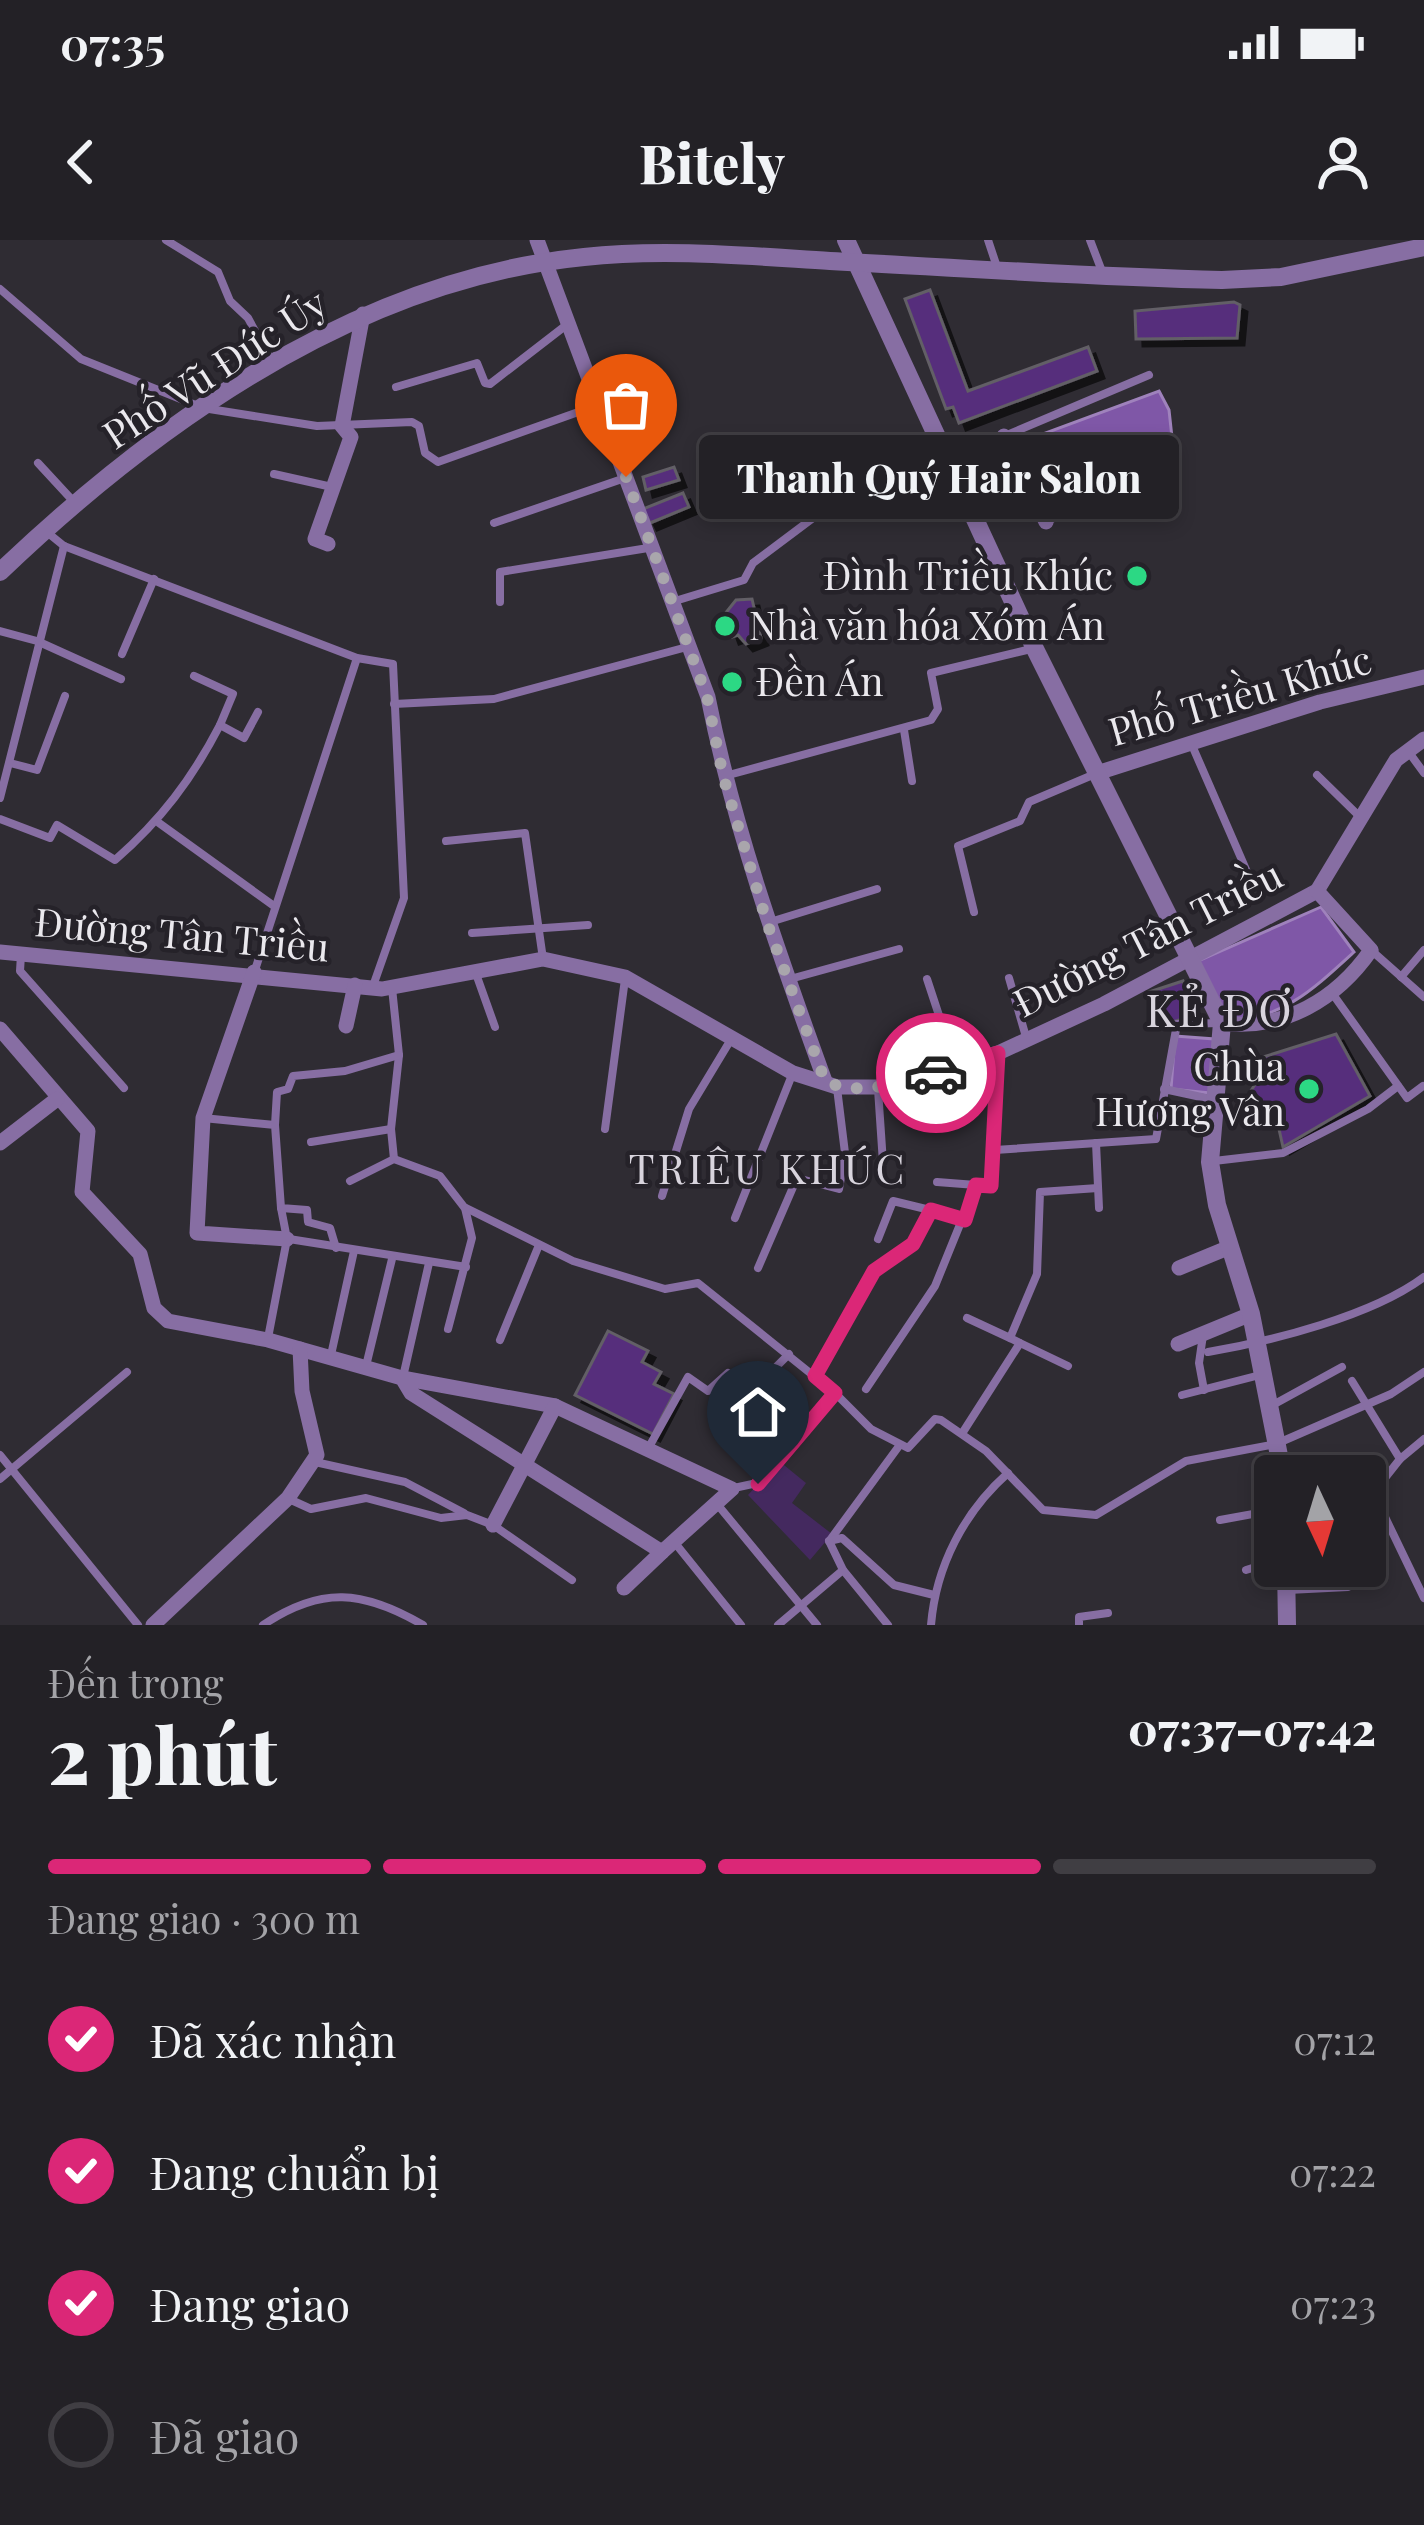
<!DOCTYPE html>
<html lang="vi">
<meta charset="utf-8">
<style>
:root{--surface:#232126;--page:#2b292e;--text:#f1f3f6;--muted:#a3a3a7;--line:#403e43;--accent:#db2777}
body{margin:0;font-family:"Playfair Display",serif;background:var(--page);color:var(--text);height:100vh;display:flex;flex-direction:column;font-size:45px;white-space:nowrap}
*{box-sizing:border-box;margin:0}
p{font-size:39px;color:var(--muted)}
.icon{flex:none;width:66px;height:66px;fill:none;stroke:currentColor;stroke-width:2;stroke-linecap:round;stroke-linejoin:round}
.map{position:relative;height:1385px;overflow:hidden}
.sheet{display:flex;flex-direction:column;background:var(--surface);flex:1}
.sheet>*{flex:none}
.needle{width:78px;rotate:176deg}
.fabs{position:absolute;left:1254px;top:1215px;display:grid;gap:24px}
.fabs a{display:grid;place-items:center;width:132px;height:132px;border-radius:12px;background:var(--surface);box-shadow:0 6px 18px #0003,0 0 0 3px var(--line);font-size:60px}
.pin{position:absolute;display:grid;place-items:center;width:102px;height:102px;color:#fff;margin:-123px -51px;border-radius:50% 50% 50% 0;rotate:-45deg;box-shadow:0 0 12px #0007}
.pin .icon{rotate:45deg}
.courier{position:absolute;display:grid;place-items:center;width:120px;height:120px;margin:-60px;border:9px solid #db2777;border-radius:50%;background:#fff;color:#222;box-shadow:0 3px 15px #0007}
.bubble{position:absolute;height:84px;border-radius:12px;background:var(--surface);box-shadow:0 6px 18px #0003,0 0 0 3px var(--line);font-size:39px;font-weight:800;line-height:84px;text-align:center}
.head em{font-style:normal;font-weight:800}
.head div{display:flex;flex-direction:column-reverse}
.head{display:flex;align-items:center;justify-content:space-between;height:204px;padding:0 48px}
h1{font-size:78px;font-weight:800;line-height:90px}
.bar{display:grid;grid-template-columns:repeat(4,1fr);gap:18px 12px;align-content:center;height:144px;padding:0 48px}
.bar i{height:15px;border-radius:9px;background:var(--line)}
.bar .current{background:var(--accent)}
.bar p{grid-column:span 4}
ol{padding:0 48px;list-style:none}
li{display:flex;align-items:center;gap:36px;height:132px}
li p{margin-inline-start:auto}
li .icon{padding:12px;border-radius:50%;background:var(--accent);color:#fff;stroke-width:4}
li:last-child{color:var(--muted)}
li i{width:66px;height:66px;border:6px solid var(--line);border-radius:50%}
.status{display:flex;justify-content:space-between;align-items:center;height:84px;padding:0 60px;background:var(--surface);direction:ltr}
.status svg{height:33px;fill:currentColor}
header{display:flex;justify-content:space-between;align-items:center;height:156px;padding:0 48px;background:var(--surface);font-size:54px;font-weight:800}
.map>svg:first-child{display:block}
.green{fill:#44295f}
.water{fill:#7f57a7;stroke:#9f82bc;stroke-width:3}
.building{fill:#572f7c;stroke:#625e66;stroke-width:3;filter:url(#shadow)}
.lines{fill:none;stroke-linecap:round;stroke-linejoin:round}
.service{stroke:#876ea3;stroke-width:8}
.minor{stroke:#876ea3;stroke-width:15}
.tertiary{stroke:#876ea3;stroke-width:18}
.done{stroke:#a9a6ac;stroke-width:12;stroke-dasharray:0 21.6}
.route{stroke:#db2777;stroke-width:15}
.poi-dot{fill:#2cd884;stroke:#252229;stroke-width:4.5}
.labels{text-anchor:middle;stroke-width:9;stroke-linejoin:round;paint-order:stroke}
.street-label{font-size:39px;fill:#eae8ed;stroke:#252229}
.poi-label{font-size:39px;fill:#eae8ed;stroke:#252229;text-anchor:end}
.neighbourhood-label{font-size:42px;letter-spacing:3px;fill:#d8d4dd;stroke:#252229}
.quarter-label{font-size:45px;letter-spacing:3px;fill:#d8d4dd;stroke:#252229}
</style>
<div class="status"><b>07:35</b><svg viewBox="0 0 49 12"><path d="M0 12V9h3v3zM5 12V6h3v6zM10 12V3h3v9zM15 12V0h3v12zM26 1h20v11H26zM47 4h2v5h-2z"/></svg></div>
<header><svg class="icon" aria-label="back" viewBox="0 0 24 24"><path d="M15 5l-7 7 7 7"/></svg>Bitely<svg class="icon" aria-label="person" viewBox="0 0 24 24"><circle cx="12" cy="8" r="4"/><path d="M4 21q1-7 8-7t8 7"/></svg></header>
<div class="map">
<svg width="1424" height="1385" viewBox="0 0 1424 1385">
<defs>
<filter id="shadow"><feDropShadow dx="7" dy="7" stdDeviation="0" flood-color="#0009"/></filter>
</defs>
<rect width="100%" height="100%" fill="#2f2c33"/>
<path class="green" d="M 779,1221 L 806,1243 L 792,1263 L 832,1294 L 810,1320 L 748,1255 Z"/>
<g class="water">
<path d="M 1159,151 L 1169,170 L 1175,225 L 1113,243 L 1110,238 L 1095,242 L 1097,247 L 1053,269 L 1021,202 Z"/>
<path d="M 1321,667 L 1354,712 C 1308,754 1286,775 1223,785 L 1196,722 Z"/>
<path d="M 1175,796 L 1214,799 L 1210,853 L 1171,849 Z"/>
</g>
<g class="building">
<path d="M 930,50 L 968,151 L 1088,107 L 1097,131 L 959,183 L 953,167 L 946,169 L 905,59 Z"/>
<path d="M 1234,62 L 1240,65 L 1237,98 L 1136,99 L 1135,71 Z"/>
<path d="M 674,227 L 679,240 L 646,250 L 643,237 Z"/>
<path d="M 683,253 L 689,267 L 650,283 L 643,269 Z"/>
<path d="M 752,359 L 761,398 L 746,404 L 738,395 L 732,397 L 724,375 L 736,360 Z"/>
<path d="M 1183,741 L 1195,775 L 1167,784 L 1163,772 L 1156,774 L 1149,752 Z"/>
<path d="M 1336,794 L 1370,856 L 1283,907 L 1276,876 L 1257,880 L 1246,858 L 1256,843 L 1260,818 Z"/>
<path d="M 608,1091 L 648,1111 L 642,1122 L 661,1132 L 654,1144 L 674,1154 L 653,1194 L 575,1155 Z"/>
</g>
<g class="lines">
<g class="service">
<path d="M 166,0 L 218,32 L 230,61 L 248,78 L 272,122"/>
<path d="M 988,0 L 997,27"/>
<path d="M 1090,0 L 1103,34"/>
<path d="M 0,49 L 81,119 L 203,168 L 317,186 L 412,182 L 419,186 L 425,213 L 438,222 L 598,165"/>
<path d="M 396,147 L 477,123 L 485,143 L 490,144 L 569,83"/>
<path d="M 38,223 L 74,262"/>
<path d="M 274,234 L 332,247"/>
<path d="M 1046,282 L 1106,251 L 1175,231"/>
<path d="M 494,283 L 625,238"/>
<path d="M 48,293 L 64,306 L 357,418 L 393,424 L 404,658 L 373,746"/>
<path d="M 675,361 L 744,340 L 753,323 L 817,275 L 1149,135"/>
<path d="M 500,362 L 500,332 L 648,308"/>
<path d="M 0,391 L 37,401 L 121,439"/>
<path d="M 122,414 L 154,339"/>
<path d="M 194,436 L 233,454 L 220,485"/>
<path d="M 394,464 L 494,459 L 687,407"/>
<path d="M 904,490 L 912,541"/>
<path d="M 1191,503 L 1248,634"/>
<path d="M 1408,511 L 1424,533"/>
<path d="M 10,523 L 37,530 L 65,456"/>
<path d="M 1317,535 L 1359,576"/>
<path d="M 725,536 L 931,480 L 938,469 L 931,433 L 1031,409"/>
<path d="M 0,558 L 64,306"/>
<path d="M 0,579 L 50,598 L 57,585 L 115,620 C 161,580 192,539 220,485 L 244,498 L 258,472"/>
<path d="M 159,583 L 274,666"/>
<path d="M 446,601 L 525,593 L 543,719"/>
<path d="M 974,672 L 958,606 L 1020,581 L 1029,562 L 1095,534"/>
<path d="M 770,682 L 877,649"/>
<path d="M 472,693 L 588,685"/>
<path d="M 1372,711 L 1424,757"/>
<path d="M 21,715 L 20,731 L 124,848"/>
<path d="M 255,730 L 357,418"/>
<path d="M 475,731 L 495,787"/>
<path d="M 1401,737 L 1424,710"/>
<path d="M 1009,738 L 1026,797"/>
<path d="M 790,739 L 899,709"/>
<path d="M 927,739 L 956,827"/>
<path d="M 392,748 L 399,815 L 391,889 L 394,919"/>
<path d="M 1332,753 L 1407,858 L 1423,846"/>
<path d="M 878,849 L 883,923"/>
<path d="M 1164,849 L 1215,860"/>
<path d="M 203,878 L 275,885 L 281,968 L 307,970 L 308,982 L 330,988 L 336,1008"/>
<path d="M 275,885 L 277,852 L 288,849 L 293,836 L 345,831 L 399,815"/>
<path d="M 605,889 L 625,739"/>
<path d="M 311,902 L 391,889"/>
<path d="M 1096,903 L 1099,968"/>
<path d="M 995,910 L 1156,899 L 1177,784 L 1221,783"/>
<path d="M 1214,921 L 1283,913 L 1368,869 L 1398,846"/>
<path d="M 350,941 L 394,919 L 440,936 L 464,967 L 573,1021 L 665,1049 L 698,1043 L 835,1153 L 871,1189 L 908,1208 L 935,1179 L 941,1180 L 986,1211 L 1043,1270 L 1096,1275 L 1186,1221 L 1276,1204 L 1391,1154 L 1424,1132"/>
<path d="M 937,942 L 976,945"/>
<path d="M 662,956 L 689,869 L 730,801"/>
<path d="M 735,978 L 792,835"/>
<path d="M 289,999 L 466,1027"/>
<path d="M 878,999 L 893,961 L 930,970"/>
<path d="M 758,1028 L 797,938 L 839,949 L 845,913 L 837,848"/>
<path d="M 967,1078 L 1010,1098"/>
<path d="M 448,1089 L 472,998 L 465,968"/>
<path d="M 1203,1095 L 1199,1123 L 1204,1150"/>
<path d="M 268,1098 L 287,999 L 281,968"/>
<path d="M 500,1100 L 539,1005"/>
<path d="M 1020,1103 L 1068,1126"/>
<path d="M 1208,1112 C 1272,1101 1372,1076 1424,1037"/>
<path d="M 331,1115 L 354,1011"/>
<path d="M 366,1126 L 392,1019"/>
<path d="M 815,1136 L 875,1031 L 913,1004 L 930,970 L 965,979"/>
<path d="M 403,1137 L 429,1023"/>
<path d="M 1352,1141 L 1400,1219 L 1424,1199"/>
<path d="M 866,1149 L 935,1046 L 976,945 L 993,942 L 998,814"/>
<path d="M 1182,1155 L 1260,1135"/>
<path d="M 1269,1167 L 1342,1127"/>
<path d="M 963,1192 L 1020,1103 L 1010,1098 L 1037,1034 L 1040,952 L 1098,948"/>
<path d="M 649,1207 L 688,1137 L 708,1151 L 728,1133 L 750,1153 L 789,1114"/>
<path d="M 0,1215 L 138,1385"/>
<path d="M 1400,1219 L 1381,1243 L 1385,1277 L 1424,1358"/>
<path d="M 315,1222 L 405,1242 L 464,1273"/>
<path d="M 0,1239 L 127,1132"/>
<path d="M 734,1248 L 757,1243 L 835,1153"/>
<path d="M 289,1259 L 311,1269 L 366,1258 L 441,1278 L 467,1275 L 493,1285 L 572,1340"/>
<path d="M 717,1264 L 817,1385"/>
<path d="M 1220,1280 L 1275,1270"/>
<path d="M 830,1300 L 899,1206"/>
<path d="M 829,1301 L 842,1298 L 894,1345 L 934,1355"/>
<path d="M 829,1301 L 843,1330 L 888,1385"/>
<path d="M 675,1303 L 741,1385"/>
<path d="M 1246,1330 L 1275,1321"/>
<path d="M 1288,1350 L 1348,1347"/>
<path d="M 263,1385 C 321,1346 363,1350 423,1385"/>
<path d="M 778,1385 L 843,1330"/>
<path d="M 931,1385 C 936,1326 964,1272 1008,1233"/>
<path d="M 1079,1385 L 1079,1377 L 1108,1373"/>
</g>
<g class="minor">
<path d="M 537,0 L 708,457 C 734,589 779,714 825,841"/>
<path d="M 1004,196 L 1046,282"/>
<path d="M 328,304 L 315,299 L 351,197 L 342,186 L 363,74"/>
<path d="M 1097,533 L 1320,462 L 1424,437"/>
<path d="M 0,712 L 382,749 L 543,719 L 625,737 L 793,833 L 837,847 L 878,847 L 998,813 L 1104,764 L 1317,651 L 1396,520 L 1424,499"/>
<path d="M 254,732 L 203,878 L 197,993 L 287,999"/>
<path d="M 1222,783 C 1284,791 1337,759 1371,710 L 1317,651"/>
<path d="M 346,786 L 355,745"/>
<path d="M 0,789 L 88,891 L 82,952 L 140,1014 L 154,1068 L 168,1081 L 268,1100 L 402,1138 L 555,1166 L 732,1249 L 662,1312 L 411,1153 L 402,1138"/>
<path d="M 0,903 L 57,859"/>
<path d="M 1179,1028 L 1230,1007"/>
<path d="M 1178,1104 L 1251,1074"/>
<path d="M 493,1285 L 555,1166"/>
<path d="M 624,1348 L 662,1312"/>
<path d="M 153,1385 L 288,1258 L 317,1215 L 302,1151 L 300,1109"/>
</g>
<g class="tertiary">
<path d="M 846,0 L 1035,409 L 1222,783 L 1210,922 L 1217,965 L 1251,1074 L 1283,1236"/>
<path d="M 0,332 C 159,180 359,39 584,17 C 664,8 749,16 830,21 C 960,28 1091,37 1222,40 L 1281,37 L 1424,7"/>
<path d="M 1286,1326 L 1287,1385"/>
</g>
</g>
<g class="lines">
<path class="done" d="M 626,237 L 707,457 L 723,536 L 767,683 L 825,841 C 860,858 901,841 936,833"/>
<path class="route" d="M 758,1244 L 835,1153 L 815,1136 L 874,1031 L 913,1004 L 931,970 L 965,980 L 976,945 L 991,946 L 998,813 L 936,833"/>
</g>
<g class="poi-dot">
<circle cx="1137" cy="336" r="12"/>
<circle cx="725" cy="386" r="12"/>
<circle cx="732" cy="442" r="12"/>
<circle cx="1309" cy="849" r="12"/>
</g>
<g class="labels">
<g class="street-label">
<text transform="translate(215 129) rotate(-33)" y="14">Phố Vũ Đức Úy</text>
<text transform="translate(1240 456) rotate(-16)" y="14">Phố Triều Khúc</text>
<text transform="translate(182 695) rotate(5)" y="14">Đường Tân Triều</text>
<text transform="translate(1148 699) rotate(-27)" y="14">Đường Tân Triều</text>
</g>
<g class="poi-label">
<text x="1113" y="350">Đình Triều Khúc</text>
<text x="749" y="400" text-anchor="start">Nhà văn hóa Xóm Án</text>
<text x="756" y="456" text-anchor="start">Đền Án</text>
<text x="1285" y="841">Chùa<tspan x="1285" dy="45">Hương Vân</tspan></text>
</g>
<g class="neighbourhood-label">
<text x="768" y="944">TRIÊU KHÚC</text>
</g>
<g class="quarter-label">
<text x="1220" y="787">KẺ ĐƠ</text>
</g>
</g>
</svg>
<div class="fabs">
<a><svg class="needle" viewBox="-14 -14 28 28"><path d="M0-13l5 13h-10z" fill="#e53935"/><path d="M0 13l5-13h-10z" fill="#a3a3a7"/></svg></a>
</div>
<div class="pin" style="left:626px;top:237px;background:#ea580c"><svg class="icon" aria-label="bag" viewBox="0 0 24 24"><path d="M5 8h14l-1 12H6zM9 8a3 3 0 0 1 6 0"/></svg></div>
<div class="pin" style="left:758px;top:1244px;background:#1f2937"><svg class="icon" aria-label="home" viewBox="0 0 24 24"><path d="M3 11l9-7 9 7M6 9v11h12V9"/></svg></div>
<div class="courier" style="left:936px;top:833px"><svg class="icon" aria-label="car" viewBox="0 0 24 24"><path d="M5 17H2v-5l4-1 3-4h7l3 4 3 1v5h-3M9 17h6M6 11h13"/><circle cx="7" cy="17" r="2"/><circle cx="17" cy="17" r="2"/></svg></div>
<div class="bubble" style="left:699px;top:195px;width:480px">Thanh Quý Hair Salon</div>
</div>
<section class="sheet">
<div class="head"><div><h1>2 phút</h1><p>Đến trong</p></div><em>07:37–07:42</em></div>
<div class="bar"><i class="current"></i><i class="current"></i><i class="current"></i><i></i><p>Đang giao · 300 m</p></div>
<ol>
<li><svg class="icon" aria-label="check" viewBox="0 0 24 24"><path d="M5 12l5 5 9-10"/></svg>Đã xác nhận<p>07:12</p></li>
<li><svg class="icon" aria-label="check" viewBox="0 0 24 24"><path d="M5 12l5 5 9-10"/></svg>Đang chuẩn bị<p>07:22</p></li>
<li><svg class="icon" aria-label="check" viewBox="0 0 24 24"><path d="M5 12l5 5 9-10"/></svg>Đang giao<p>07:23</p></li>
<li><i></i>Đã giao</li>
</ol>
</section>
